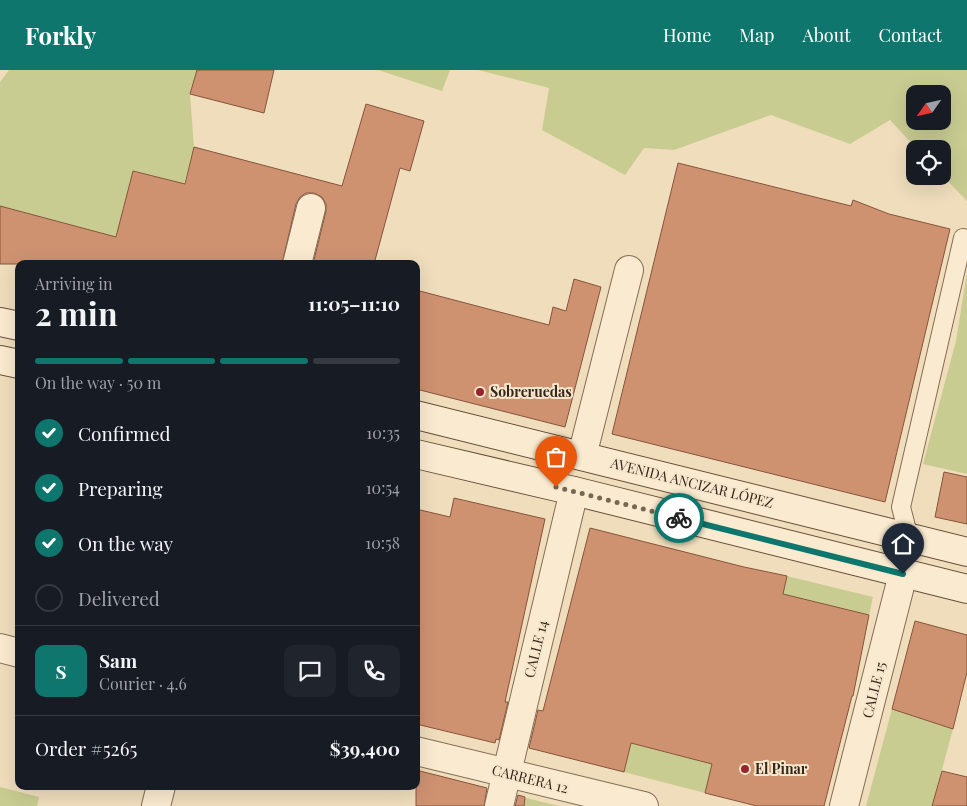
<!DOCTYPE html>
<meta charset="utf-8">
<style>
:root{--surface:#171b24;--page:#20242c;--text:#f1f3f6;--muted:#9ea1a6;--line:#363941;--accent:#0f766e}
body{margin:0;font-family:"Playfair Display",serif;background:var(--page);color:var(--text);height:100vh;display:flex;flex-direction:column;font-size:19px;white-space:nowrap}
*{box-sizing:border-box;margin:0}
p{font-size:16px;color:var(--muted)}
.icon{flex:none;width:28px;height:28px;fill:none;stroke:currentColor;stroke-width:2;stroke-linecap:round;stroke-linejoin:round}
.map{position:relative;flex:1;overflow:hidden}
.sheet{position:absolute;left:15px;top:190px;width:405px;height:530px;display:flex;flex-direction:column;background:var(--surface);border-radius:10px;box-shadow:0 5px 20px #0002}
.sheet>*{flex:none}
.needle{width:32px;rotate:236deg}
.buttons{position:absolute;left:906px;top:15px;display:grid;gap:10px}
.buttons a{display:grid;place-items:center;width:45px;height:45px;border-radius:10px;background:var(--surface);box-shadow:0 5px 20px #0002;font-size:25px}
.pin{position:absolute;display:grid;place-items:center;width:42px;height:42px;color:#fff;margin:-51px -21px;border-radius:50% 50% 50% 0;rotate:-45deg;box-shadow:0 0 5px #0007}
.pin .icon{rotate:45deg}
.courier{position:absolute;display:grid;place-items:center;width:50px;height:50px;margin:-25px;border:4px solid #0f766e;border-radius:50%;background:#fff;color:#222;box-shadow:0 1px 6px #0007}
.head em{font-style:normal;font-weight:700}
.head div{display:flex;flex-direction:column-reverse}
.head{display:flex;align-items:center;justify-content:space-between;height:85px;padding:0 20px}
h1{font-size:32px;font-weight:700;line-height:38px}
.bar{display:grid;grid-template-columns:repeat(4,1fr);gap:8px 5px;align-content:center;height:60px;padding:0 20px}
.bar i{height:6px;border-radius:4px;background:var(--line)}
.bar .active{background:var(--accent)}
.bar p{grid-column:span 4}
.line{display:flex;align-items:center;gap:12px;padding:0 20px;border-top:1px solid var(--line)}
.line div{flex:1}
.round{display:grid;place-items:center;flex:none;width:52px;height:52px;border-radius:10px;background:var(--page)}
ol{padding:0 20px;list-style:none}
li{display:flex;align-items:center;gap:15px;height:55px}
li p{margin-inline-start:auto}
li .icon{padding:5px;border-radius:50%;background:var(--accent);color:#fff;stroke-width:4}
li:last-child{color:var(--muted)}
li i{width:28px;height:28px;border:2px solid var(--line);border-radius:50%}
header{display:flex;align-items:center;gap:30px;box-sizing:border-box;height:70px;padding:0 25px;background:var(--accent);color:#fff}
header strong{font-size:24px}
nav{display:flex;gap:28px;margin-inline-start:auto;font-size:18px}
.map>svg:first-child{display:block}
.green{fill:#c9cc91;fill-rule:evenodd}
.building{fill:#ce9271;stroke:#86543b}
.lines{fill:none;stroke-linecap:round;stroke-linejoin:round}
.service-casing{stroke:#866d56;stroke-width:20}
.minor-casing{stroke:#866d56;stroke-width:30}
.secondary-casing{stroke:#684e39;stroke-width:30}
.service{stroke:#faeacf;stroke-width:18}
.minor{stroke:#faeacf;stroke-width:28}
.secondary{stroke:#faeacf;stroke-width:28}
.done{stroke:#766653;stroke-width:5;stroke-dasharray:0 9}
.route{stroke:#0f766e;stroke-width:6}
.poi-dot{fill:#97242c;stroke:#f6e7cc;stroke-width:2}
.labels{text-anchor:middle;stroke-width:4;stroke-linejoin:round;paint-order:stroke}
.poi-label{font-size:14px;font-weight:bold;fill:#35261b;stroke:#f6e7cc;text-anchor:start}
.street-label{font-size:14px;fill:#35261b;stroke:#f6e7cc}
</style>
<header>
<strong>Forkly</strong>
<nav><a>Home</a><a>Map</a><a>About</a><a>Contact</a></nav>
</header>
<div class="map">
<svg width="967" height="736" viewBox="0 0 967 736">
<rect width="100%" height="100%" fill="#efddbc"/>
<g class="green">
<path d="M 9,0 L 197,0 L 190,24 L 194,77 L 184,114 L 133,101 L 115,171 L 0,136 L 0,12 Z"/>
<path d="M 378,0 L 450,0 L 442,21 Z"/>
<path d="M 478,0 L 967,0 L 967,131 L 943,106 L 942,79 L 917,79 L 890,50 L 850,74 L 771,45 L 674,80 L 644,78 L 625,105 L 542,60 L 549,18 ZM 915,24 L 942,24 L 942,51 L 915,51 Z"/>
<path d="M 967,202 L 967,404 L 923,394 L 956,271 Z"/>
<path d="M 787,506 L 873,527 L 869,545 L 813,531 L 800,584 L 771,576 Z"/>
<path d="M 892,639 L 953,659 L 932,736 L 866,736 Z"/>
<path d="M 720,664 L 705,723 L 624,702 L 631,673 L 676,685 Z"/>
<path d="M 0,717 L 39,727 L 37,736 L 0,736 Z"/>
<path d="M 522,727 L 559,736 L 520,736 Z"/>
</g>
<g class="building">
<path d="M 197,0 L 274,0 L 264,43 L 190,24 Z"/>
<path d="M 366,34 L 424,51 L 410,101 L 400,98 L 374,194 L 313,194 L 326,141 L 326,134 L 322,127 L 314,123 L 306,123 L 300,127 L 296,134 L 282,194 L 0,194 L 0,136 L 116,167 L 133,101 L 185,114 L 194,77 L 342,116 Z"/>
<path d="M 678,93 L 851,136 L 853,130 L 889,144 L 950,159 L 885,432 L 612,364 Z"/>
<path d="M 574,209 L 601,217 L 565,357 L 416,319 L 416,220 L 549,255 L 553,237 L 566,241 Z"/>
<path d="M 944,402 L 967,407 L 967,454 L 935,447 Z"/>
<path d="M 454,428 L 545,449 L 505,632 L 508,632 L 499,670 L 496,669 L 495,673 L 416,654 L 416,439 L 450,447 Z"/>
<path d="M 590,458 L 744,497 L 787,506 L 783,524 L 869,545 L 853,626 L 852,626 L 824,736 L 757,736 L 705,723 L 712,694 L 631,673 L 624,702 L 529,678 L 538,640 L 543,641 Z"/>
<path d="M 915,551 L 967,565 L 967,602 L 953,659 L 892,639 Z"/>
<path d="M 416,700 L 487,718 L 484,736 L 416,736 Z"/>
<path d="M 942,701 L 967,707 L 967,736 L 932,736 Z"/>
<path d="M 518,725 L 525,727 L 524,736 L 515,736 Z"/>
</g>
<g class="lines">
<defs>
<path id="service" d="M 909,468 L 901,437 L 963,168"/>
<g id="minor">
<path d="M 297,194 L 311,138"/>
<path d="M 582,386 L 629,200"/>
<path d="M 0,578 L 19,583"/>
<path d="M 416,681 L 644,736"/>
<path d="M 156,736 L 161,716"/>
<path d="M 499,736 L 574,421"/>
<path d="M 844,736 L 903,504"/>
</g>
<g id="secondary">
<path d="M 0,252 L 19,256"/>
<path d="M 0,290 L 19,294"/>
<path d="M 416,345 L 967,482"/>
<path d="M 416,384 L 574,421 L 967,519"/>
</g>
</defs>
<use href="#service" class="service-casing"/>
<use href="#minor" class="minor-casing"/>
<use href="#secondary" class="secondary-casing"/>
<use href="#service" class="service"/>
<use href="#minor" class="minor"/>
<use href="#secondary" class="secondary"/>
</g>
<g class="lines">
<path class="done" d="M 556,417 L 679,448"/>
<path class="route" d="M 679,448 L 903,504"/>
</g>
<g class="poi-dot">
<circle cx="480" cy="322" r="5"/>
<circle cx="745" cy="699" r="5"/>
</g>
<g class="labels">
<g class="poi-label">
<text x="490" y="327">Sobreruedas</text>
<text x="755" y="704">El Pinar</text>
</g>
<g class="street-label">
<text transform="translate(692 413) rotate(14)" y="5">AVENIDA ANCIZAR LÓPEZ</text>
<text transform="translate(536 579) rotate(-76)" y="5">CALLE 14</text>
<text transform="translate(874 620) rotate(-76)" y="5">CALLE 15</text>
<text transform="translate(530 709) rotate(14)" y="5">CARRERA 12</text>
</g>
</g>
</svg>
<div class="buttons">
<a><svg class="needle" viewBox="-14 -14 28 28"><path d="M0-13l5 13h-10z" fill="#e53935"/><path d="M0 13l5-13h-10z" fill="#9ea1a6"/></svg></a>
<a><svg class="icon" aria-label="locate" viewBox="0 0 24 24"><circle cx="12" cy="12" r="6"/><path d="M12 2v4M12 18v4M2 12h4M18 12h4"/></svg></a>
</div>
<div class="pin" style="left:556px;top:417px;background:#ea580c"><svg class="icon" aria-label="bag" viewBox="0 0 24 24"><path d="M5 8h14l-1 12H6zM9 8a3 3 0 0 1 6 0"/></svg></div>
<div class="pin" style="left:903px;top:504px;background:#1f2937"><svg class="icon" aria-label="home" viewBox="0 0 24 24"><path d="M3 11l9-7 9 7M6 9v11h12V9"/></svg></div>
<div class="courier" style="left:679px;top:448px"><svg class="icon" aria-label="bike" viewBox="0 0 24 24"><circle cx="6" cy="16" r="4"/><circle cx="18" cy="16" r="4"/><path d="M6 16l4-8h5l3 8M10 8l3 8H6M13 5h3"/></svg></div>
<section class="sheet">
<div class="head"><div><h1>2 min</h1><p>Arriving in</p></div><em>11:05–11:10</em></div>
<div class="bar"><i class="active"></i><i class="active"></i><i class="active"></i><i></i><p>On the way · 50 m</p></div>
<ol>
<li><svg class="icon" aria-label="check" viewBox="0 0 24 24"><path d="M5 12l5 5 9-10"/></svg>Confirmed<p>10:35</p></li>
<li><svg class="icon" aria-label="check" viewBox="0 0 24 24"><path d="M5 12l5 5 9-10"/></svg>Preparing<p>10:54</p></li>
<li><svg class="icon" aria-label="check" viewBox="0 0 24 24"><path d="M5 12l5 5 9-10"/></svg>On the way<p>10:58</p></li>
<li><i></i>Delivered</li>
</ol>
<div class="line" style="height:90px"><b class="round" style="background:var(--accent);color:#fff">S</b><div><b>Sam</b><p>Courier · 4.6</p></div><a class="round"><svg class="icon" aria-label="chat" viewBox="0 0 24 24"><path d="M4 5h16v11H9l-5 4z"/></svg></a><a class="round"><svg class="icon" aria-label="phone" viewBox="0 0 24 24"><path d="M5 4h4l2 5-3 2q2 4 5 5l2-3 5 2v4C11 20 4 13 5 4z"/></svg></a></div>
<div class="line" style="height:65px"><div>Order #5265</div><b>$39,400</b></div>
</section>
</div>
